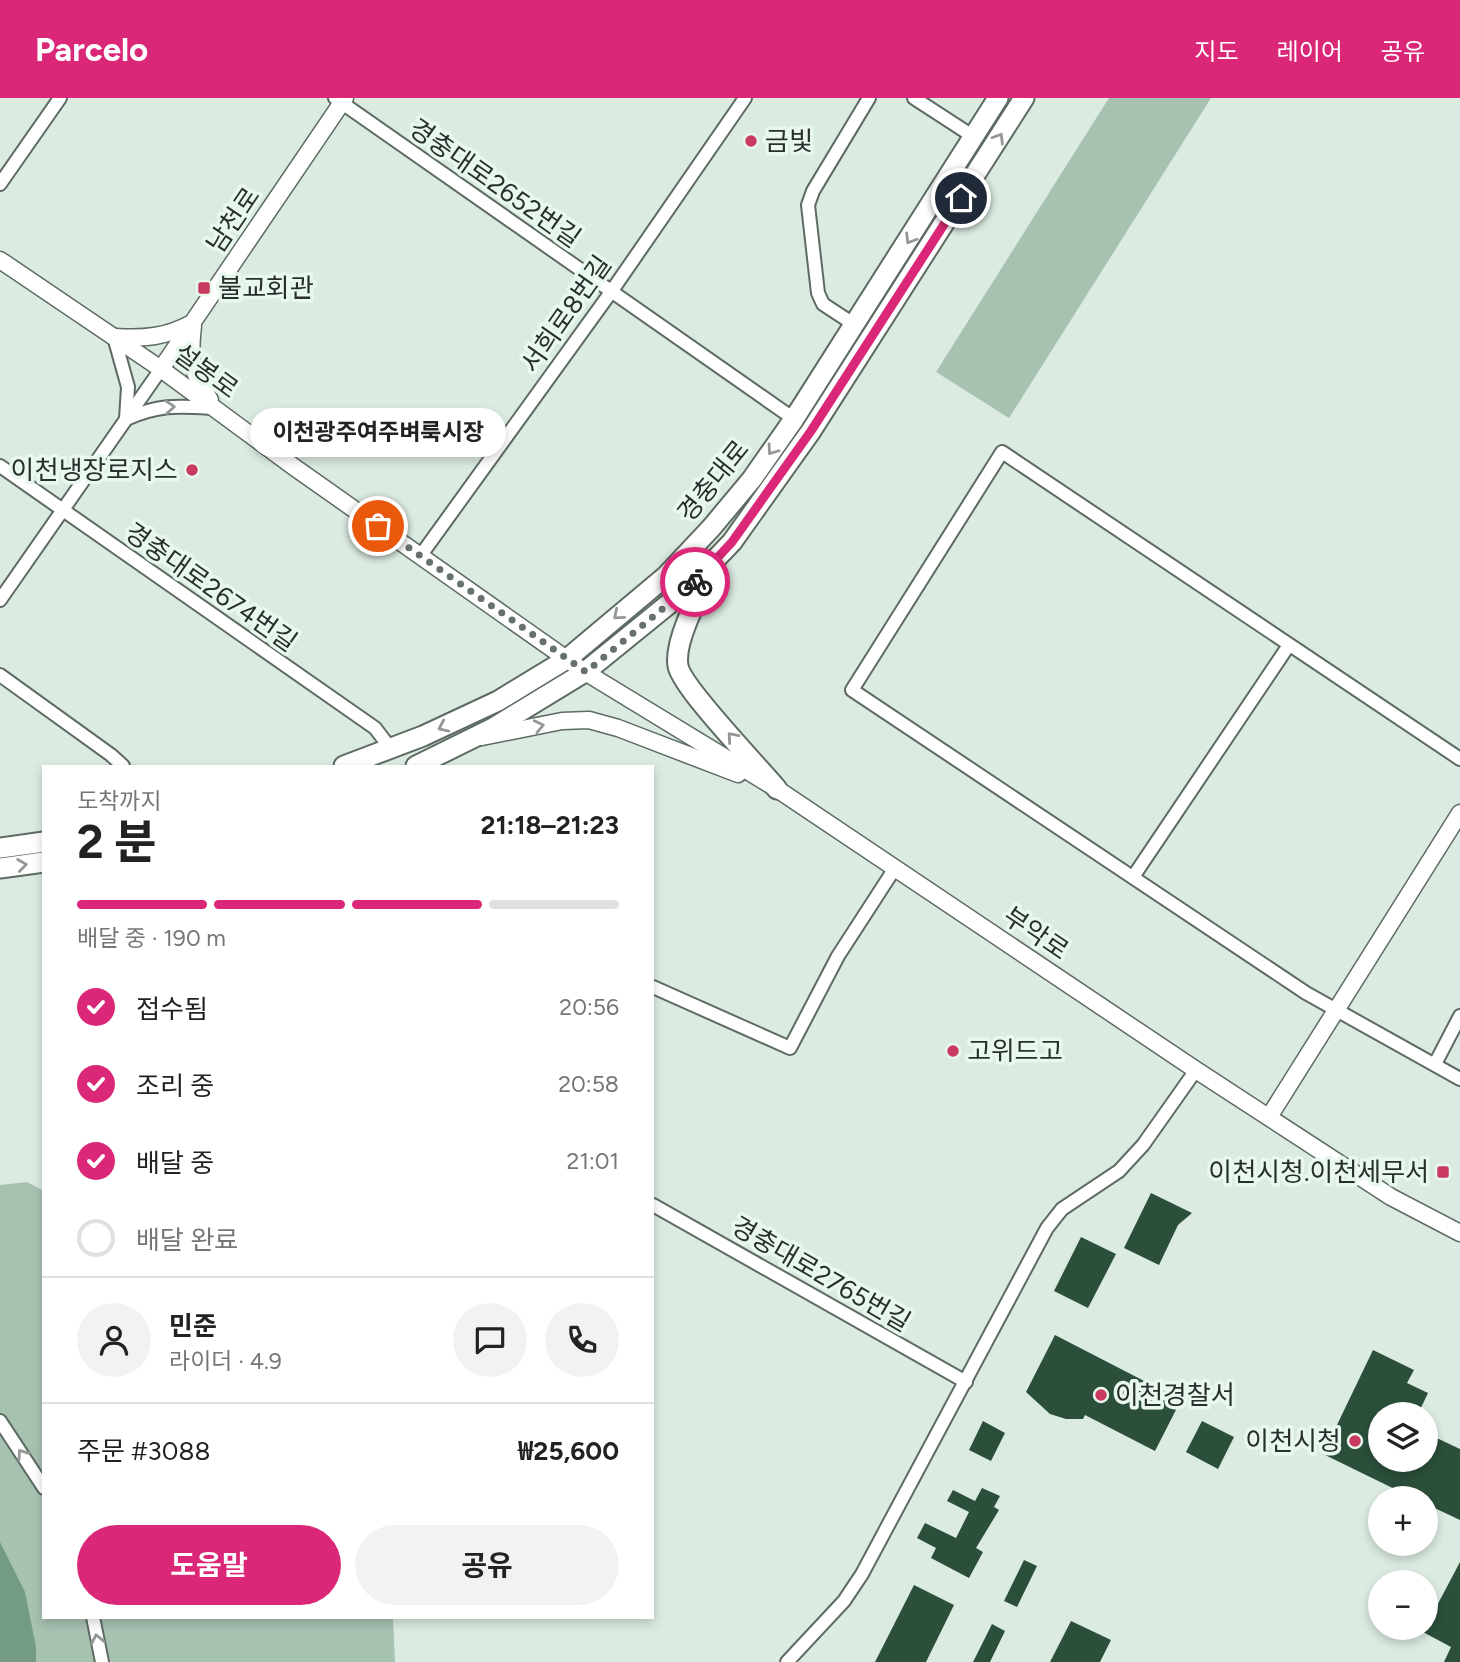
<!DOCTYPE html>
<html lang="ko">
<meta charset="utf-8">
<style>
:root{--surface:#fff;--page:#f2f2f2;--text:#222;--muted:#767676;--line:#e0e0e0;--accent:#db2777}
body{margin:0;font-family:Figtree,"Noto Sans KR",sans-serif;background:var(--page);color:var(--text);height:100vh;display:flex;flex-direction:column;font-size:26px;white-space:nowrap}
*{box-sizing:border-box;margin:0}
p{font-size:23px;color:var(--muted)}
.icon{flex:none;width:38px;height:38px;fill:none;stroke:currentColor;stroke-width:2;stroke-linecap:round;stroke-linejoin:round}
.map{position:relative;flex:1;overflow:hidden}
.panel{position:absolute;left:42px;top:667px;width:612px;height:854px;display:flex;flex-direction:column;background:var(--surface);border-radius:0px;box-shadow:0 4px 10px #0003}
.panel>*{flex:none}
.buttons{position:absolute;left:1368px;top:1304px;display:grid;gap:14px}
.buttons a{display:grid;place-items:center;width:70px;height:70px;border-radius:50%;background:var(--surface);box-shadow:0 4px 10px #0003;font-size:35px}
.pin{position:absolute;display:grid;place-items:center;width:60px;height:60px;color:#fff;margin:-30px;border:4px solid #fff;border-radius:50%;box-shadow:0 2px 7px #0007}
.courier{position:absolute;display:grid;place-items:center;width:70px;height:70px;margin:-35px;border:5px solid #db2777;border-radius:50%;background:#fff;color:#222;box-shadow:0 2px 9px #0007}
.bubble{position:absolute;height:49px;border-radius:24px;background:var(--surface);box-shadow:0 4px 10px #0003;font-size:23px;font-weight:700;line-height:49px;text-align:center}
.summary em{font-style:normal;font-weight:700}
.summary div{display:flex;flex-direction:column-reverse}
.summary{display:flex;align-items:center;justify-content:space-between;height:119px;padding:0 35px}
h1{font-size:46px;font-weight:700;line-height:52px}
.bar{display:grid;grid-template-columns:repeat(4,1fr);gap:10px 7px;align-content:center;height:84px;padding:0 35px}
.bar i{height:9px;border-radius:5px;background:var(--line)}
.bar .on{background:var(--accent)}
.bar p{grid-column:span 4}
.line{display:flex;align-items:center;gap:18px;padding:0 35px;border-top:2px solid var(--line)}
.line div{flex:1}
.round{display:grid;place-items:center;flex:none;width:74px;height:74px;border-radius:37px;background:var(--page)}
ol{padding:0 35px;list-style:none}
li{display:flex;align-items:center;gap:21px;height:77px}
li p{margin-inline-start:auto}
li .icon{padding:7px;border-radius:50%;background:var(--accent);color:#fff;stroke-width:4}
li:last-child{color:var(--muted)}
li i{width:38px;height:38px;border:4px solid var(--line);border-radius:50%}
.button{display:flex;gap:14px;margin-top:auto;padding:14px 35px}
.button a{flex:1;height:80px;border-radius:42px;background:var(--accent);color:#fff;font-size:28px;font-weight:700;line-height:80px;text-align:center}
.button a+a{background:var(--page);color:var(--text)}
header{display:flex;align-items:center;gap:42px;box-sizing:border-box;height:98px;padding:0 35px;background:var(--accent);color:#fff}
header strong{font-size:33px}
nav{display:flex;gap:38px;margin-inline-start:auto;font-size:24px}
.map>svg:first-child{display:block}
.green{fill:#a8c2b2}
.water{fill:#749b84}
.building{fill:#2b4f3b}
.lines{fill:none;stroke-linecap:round;stroke-linejoin:round}
.minor-casing{stroke:#5d6b62;stroke-width:16}
.tertiary-casing{stroke:#5d6b62;stroke-width:19}
.primary-casing{stroke:#5d6b62;stroke-width:23}
.minor{stroke:#fff;stroke-width:12}
.tertiary{stroke:#fff;stroke-width:16}
.primary{stroke:#fff;stroke-width:19}
.oneway{stroke:#949796}
.done{stroke:#67716b;stroke-width:7;stroke-dasharray:0 12.6}
.route{stroke:#db2777;stroke-width:9}
.poi-dot{fill:#c93a61;stroke:#e8f8ee;stroke-width:2.5}
.labels{text-anchor:middle;stroke-width:7;stroke-linejoin:round;paint-order:stroke}
.poi-label{font-size:26px;fill:#292f2c;stroke:#e8f8ee;text-anchor:start}
.street-label{font-size:26px;fill:#292f2c;stroke:#e8f8ee}
</style>
<header>
<strong>Parcelo</strong>
<nav><a>지도</a><a>레이어</a><a>공유</a></nav>
</header>
<div class="map">
<svg width="1460" height="1564" viewBox="0 0 1460 1564">
<rect width="100%" height="100%" fill="#dbebe1"/>
<g class="green">
<path d="M 1109,0 L 1211,0 L 1009,320 L 936,274 Z"/>
<path d="M 27,1084 L 44,1093 L 44,1519 L 387,1519 L 393,1521 L 395,1564 L 0,1564 L 0,1087 Z"/>
</g>
<path class="water" d="M 0,1444 L 25,1494 L 36,1549 L 36,1564 L 0,1564 Z"/>
<g class="building">
<path d="M 1151,1095 L 1192,1115 L 1178,1127 L 1159,1167 L 1124,1150 Z"/>
<path d="M 1081,1139 L 1116,1156 L 1088,1210 L 1054,1193 Z"/>
<path d="M 1055,1237 L 1181,1302 L 1155,1353 L 1085,1317 L 1083,1321 L 1066,1321 L 1050,1316 L 1026,1294 Z"/>
<path d="M 1373,1252 L 1414,1272 L 1407,1285 L 1428,1295 L 1418,1316 L 1381,1316 L 1381,1362 L 1426,1362 L 1426,1335 L 1460,1351 L 1460,1422 L 1426,1406 L 1426,1400 L 1413,1400 L 1323,1356 Z"/>
<path d="M 983,1323 L 1005,1335 L 991,1363 L 969,1352 Z"/>
<path d="M 1202,1323 L 1234,1339 L 1218,1371 L 1186,1354 Z"/>
<path d="M 982,1390 L 1000,1398 L 994,1409 L 999,1412 L 976,1450 L 983,1454 L 969,1480 L 931,1460 L 936,1450 L 917,1440 L 925,1425 L 956,1440 L 969,1414 L 947,1403 L 953,1392 L 975,1403 Z"/>
<path d="M 1024,1462 L 1037,1468 L 1017,1509 L 1004,1503 Z"/>
<path d="M 1460,1464 L 1460,1564 L 1444,1564 L 1451,1549 L 1423,1534 Z"/>
<path d="M 914,1487 L 954,1507 L 926,1564 L 875,1564 Z"/>
<path d="M 1071,1523 L 1111,1542 L 1100,1564 L 1050,1564 Z"/>
<path d="M 992,1526 L 1005,1533 L 990,1564 L 973,1564 Z"/>
</g>
<g class="lines">
<defs>
<g id="minor">
<path d="M 335,0 L 794,321"/>
<path d="M 914,0 L 974,39"/>
<path d="M 0,86 L 60,0"/>
<path d="M 855,227 L 823,206 L 818,195 L 808,107 L 813,93 L 869,0"/>
<path d="M 114,239 L 128,289 L 126,321 C 160,306 178,308 214,310"/>
<path d="M 0,368 L 375,630 L 391,651"/>
<path d="M 421,457 L 611,194 L 745,0"/>
<path d="M 0,502 L 161,271"/>
<path d="M 0,577 L 111,657 L 123,668"/>
<path d="M 1460,661 L 1002,354 L 852,592 L 1306,895 L 1460,981"/>
<path d="M 1133,779 L 1289,547"/>
<path d="M 653,889 L 790,950 L 838,858 L 895,770"/>
<path d="M 1435,966 L 1460,918"/>
<path d="M 653,1107 L 966,1284"/>
<path d="M 0,1323 L 44,1390"/>
<path d="M 93,1519 L 102,1564"/>
<path d="M 787,1564 L 844,1503 L 862,1476 L 1047,1130 L 1062,1111 L 1119,1073 L 1143,1047 L 1196,972"/>
</g>
<g id="tertiary">
<path d="M 0,162 L 161,271 L 294,369 L 585,574 L 777,691 L 1196,972 L 1391,1099 L 1460,1135"/>
<path d="M 193,228 C 189,263 191,273 210,302"/>
<path d="M 116,239 C 144,241 166,239 192,225"/>
<path d="M 161,271 L 345,0"/>
<path d="M 482,639 L 562,623 L 589,622 L 618,630 L 738,676"/>
<path d="M 1269,1019 L 1460,715"/>
</g>
<g id="primary">
<path d="M 708,482 C 696,501 674,545 678,568 C 682,590 759,669 777,691"/>
<path d="M 344,668 L 423,638 L 498,603 L 567,561 L 666,478 L 712,429 L 752,381 L 794,321 L 998,0"/>
<path d="M 416,668 L 493,630 L 585,574 L 686,492 L 732,444 L 811,333 L 1024,0"/>
<path d="M 0,750 L 44,744"/>
<path d="M 0,770 L 44,764"/>
</g>
</defs>
<use href="#minor" class="minor-casing"/>
<use href="#tertiary" class="tertiary-casing"/>
<use href="#primary" class="primary-casing"/>
<use href="#minor" class="minor"/>
<use href="#tertiary" class="tertiary"/>
<use href="#primary" class="primary"/>
</g>
<defs><path id="oneway-chevron" d="M-2-3.5L2.5 0L-2 3.5" fill="none" stroke-width="1.6" stroke-linecap="round" stroke-linejoin="round" transform="scale(1.75)"/></defs>
<g class="oneway">
<use href="#oneway-chevron" transform="translate(999 40) rotate(-58)"/>
<use href="#oneway-chevron" transform="translate(910 141) rotate(122)"/>
<use href="#oneway-chevron" transform="translate(170 309) rotate(-4)"/>
<use href="#oneway-chevron" transform="translate(772 352) rotate(126)"/>
<use href="#oneway-chevron" transform="translate(618 517) rotate(140)"/>
<use href="#oneway-chevron" transform="translate(539 628) rotate(-12)"/>
<use href="#oneway-chevron" transform="translate(443 629) rotate(156)"/>
<use href="#oneway-chevron" transform="translate(732 639) rotate(-131)"/>
<use href="#oneway-chevron" transform="translate(22 767) rotate(-8)"/>
<use href="#oneway-chevron" transform="translate(22 1356) rotate(-125)"/>
<use href="#oneway-chevron" transform="translate(97 1541) rotate(-102)"/>
</g>
<g class="lines">
<path class="done" d="M 378,428 L 586,574 L 695,484"/>
<path class="route" d="M 695,484 L 732,444 L 811,333 L 961,100"/>
</g>
<g class="poi-dot">
<circle cx="751" cy="43" r="7"/>
<rect x="197" y="183" width="14" height="14" rx="3.5"/>
<circle cx="192" cy="372" r="7"/>
<circle cx="953" cy="953" r="7"/>
<rect x="1436" y="1067" width="14" height="14" rx="3.5"/>
<circle cx="1101" cy="1297" r="7"/>
<circle cx="1355" cy="1343" r="7"/>
</g>
<g class="labels">
<g class="poi-label">
<text x="765" y="52">금빛</text>
<text x="218" y="199">불교회관</text>
<text x="178" y="381" text-anchor="end">이천냉장로지스</text>
<text x="967" y="962">고위드고</text>
<text x="1429" y="1083" text-anchor="end">이천시청.이천세무서</text>
<text x="1115" y="1306">이천경찰서</text>
<text x="1341" y="1352" text-anchor="end">이천시청</text>
</g>
<g class="street-label">
<text transform="translate(495 85) rotate(35)" y="9">경충대로2652번길</text>
<text transform="translate(233 122) rotate(-56)" y="9">남천로</text>
<text transform="translate(566 216) rotate(-55)" y="9">서희로8번길</text>
<text transform="translate(206 273) rotate(36)" y="9">설봉로</text>
<text transform="translate(713 383) rotate(-51)" y="9">경충대로</text>
<text transform="translate(211 489) rotate(35)" y="9">경충대로2674번길</text>
<text transform="translate(1036 835) rotate(34)" y="9">부악로</text>
<text transform="translate(821 1176) rotate(30)" y="9">경충대로2765번길</text>
</g>
</g>
</svg>
<div class="buttons">
<a><svg class="icon" aria-label="layers" viewBox="0 0 24 24"><path d="M12 4l9 5-9 5-9-5zM3 14l9 5 9-5"/></svg></a>
<a>+</a>
<a>−</a>
</div>
<div class="pin" style="left:378px;top:428px;background:#ea580c"><svg class="icon" aria-label="bag" viewBox="0 0 24 24"><path d="M5 8h14l-1 12H6zM9 8a3 3 0 0 1 6 0"/></svg></div>
<div class="pin" style="left:961px;top:100px;background:#1f2937"><svg class="icon" aria-label="home" viewBox="0 0 24 24"><path d="M3 11l9-7 9 7M6 9v11h12V9"/></svg></div>
<div class="courier" style="left:695px;top:484px"><svg class="icon" aria-label="bike" viewBox="0 0 24 24"><circle cx="6" cy="16" r="4"/><circle cx="18" cy="16" r="4"/><path d="M6 16l4-8h5l3 8M10 8l3 8H6M13 5h3"/></svg></div>
<div class="bubble" style="left:250px;top:310px;width:256px">이천광주여주벼룩시장</div>
<section class="panel">
<div class="summary"><div><h1>2 분</h1><p>도착까지</p></div><em>21:18–21:23</em></div>
<div class="bar"><i class="on"></i><i class="on"></i><i class="on"></i><i></i><p>배달 중 · 190 m</p></div>
<ol>
<li><svg class="icon" aria-label="check" viewBox="0 0 24 24"><path d="M5 12l5 5 9-10"/></svg>접수됨<p>20:56</p></li>
<li><svg class="icon" aria-label="check" viewBox="0 0 24 24"><path d="M5 12l5 5 9-10"/></svg>조리 중<p>20:58</p></li>
<li><svg class="icon" aria-label="check" viewBox="0 0 24 24"><path d="M5 12l5 5 9-10"/></svg>배달 중<p>21:01</p></li>
<li><i></i>배달 완료</li>
</ol>
<div class="line" style="height:126px"><a class="round"><svg class="icon" aria-label="person" viewBox="0 0 24 24"><circle cx="12" cy="8" r="4"/><path d="M4 21q1-7 8-7t8 7"/></svg></a><div><b>민준</b><p>라이더 · 4.9</p></div><a class="round"><svg class="icon" aria-label="chat" viewBox="0 0 24 24"><path d="M4 5h16v11H9l-5 4z"/></svg></a><a class="round"><svg class="icon" aria-label="phone" viewBox="0 0 24 24"><path d="M5 4h4l2 5-3 2q2 4 5 5l2-3 5 2v4C11 20 4 13 5 4z"/></svg></a></div>
<div class="line" style="height:91px"><div>주문 #3088</div><b>₩25,600</b></div>
<div class="button"><a>도움말</a><a>공유</a></div>
</section>
</div>
